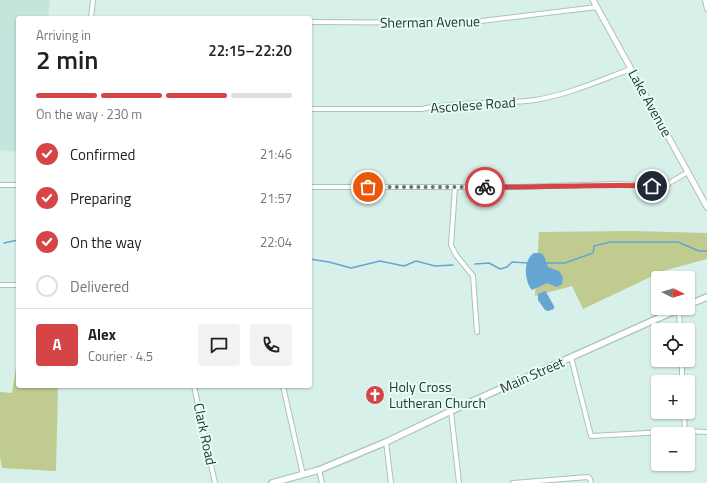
<!DOCTYPE html>
<meta charset="utf-8">
<style>
:root{--surface:#fff;--page:#f2f2f2;--text:#222;--muted:#767676;--line:#e0e0e0;--accent:#d54545}
body{margin:0;font-family:"Titillium Web",sans-serif;background:var(--page);color:var(--text);height:100vh;display:flex;flex-direction:column;font-size:15px;white-space:nowrap}
*{box-sizing:border-box;margin:0}
p{font-size:13px;color:var(--muted)}
.icon{flex:none;width:22px;height:22px;fill:none;stroke:currentColor;stroke-width:2;stroke-linecap:round;stroke-linejoin:round}
.map{position:relative;flex:1;overflow:hidden}
.drawer{position:absolute;left:16px;top:16px;width:296px;height:372px;display:flex;flex-direction:column;background:var(--surface);border-radius:4px;box-shadow:0 1px 3px #0004}
.drawer>*{flex:none}
.needle{width:26px;rotate:95deg}
.buttons{position:absolute;left:651px;top:271px;display:grid;gap:8px}
.buttons a{display:grid;place-items:center;width:44px;height:44px;border-radius:4px;background:var(--surface);box-shadow:0 1px 3px #0004;font-size:20px}
.pin{position:absolute;display:grid;place-items:center;width:34px;height:34px;color:#fff;margin:-17px;border:2px solid #fff;border-radius:50%;box-shadow:0 1px 4px #0007}
.courier{position:absolute;display:grid;place-items:center;width:40px;height:40px;margin:-20px;border:3px solid #d54545;border-radius:50%;background:#fff;color:#222;box-shadow:0 1px 5px #0007}
.overview em{font-style:normal;font-weight:600}
.overview div{display:flex;flex-direction:column-reverse}
.overview{display:flex;align-items:center;justify-content:space-between;height:68px;padding:0 20px}
h1{font-size:26px;font-weight:600;line-height:30px}
.bar{display:grid;grid-template-columns:repeat(4,1fr);gap:6px 4px;align-content:center;height:48px;padding:0 20px}
.bar i{height:5px;border-radius:3px;background:var(--line)}
.bar .active{background:var(--accent)}
.bar p{grid-column:span 4}
.line{display:flex;align-items:center;gap:10px;padding:0 20px;border-top:1px solid var(--line)}
.line div{flex:1}
.round{display:grid;place-items:center;flex:none;width:42px;height:42px;border-radius:4px;background:var(--page)}
ol{padding:0 20px;list-style:none}
li{display:flex;align-items:center;gap:12px;height:44px}
li p{margin-inline-start:auto}
li .icon{padding:4px;border-radius:50%;background:var(--accent);color:#fff;stroke-width:4}
li:last-child{color:var(--muted)}
li i{width:22px;height:22px;border:2px solid var(--line);border-radius:50%}
.map>svg:first-child{display:block}
.built{fill:#c4e4dc}
.green{fill:#bfcb8f}
.water{fill:#67a5d2}
.lines{fill:none;stroke-linecap:round;stroke-linejoin:round}
.stream{stroke:#67a5d2;stroke-width:1.5}
.minor-casing{stroke:#abc2bc;stroke-width:6}
.tertiary-casing{stroke:#abc2bc;stroke-width:7}
.secondary-casing{stroke:#abc2bc;stroke-width:8}
.minor{stroke:#fff;stroke-width:4}
.tertiary{stroke:#fff;stroke-width:5}
.secondary{stroke:#fff;stroke-width:5.5}
.done{stroke:#677572;stroke-width:4;stroke-dasharray:0 7.2}
.route{stroke:#d54545;stroke-width:5}
.labels{text-anchor:middle;stroke-width:4;stroke-linejoin:round;paint-order:stroke}
.street-label{font-size:14px;fill:#2a3331;stroke:#e5fdf7}
.poi-label{font-size:14px;fill:#2a3331;stroke:#e5fdf7;text-anchor:start}
</style>
<div class="map">
<svg width="707" height="483" viewBox="0 0 707 483">
<rect width="100%" height="100%" fill="#d8f0ea"/>
<path class="built" d="M 0,0 L 50,0 L 48,18 L 18,18 L 18,152 L 0,150 Z"/>
<g class="green">
<path d="M 633,231 L 707,233 L 707,259 L 663,271 L 583,309 L 572,286 L 535,296 L 539,232 Z"/>
<path d="M 18,354 L 18,386 L 58,386 L 56,471 L 2,468 L 0,457 L 0,392 L 12,393 Z"/>
</g>
<g class="water">
<path d="M 534,253 L 541,253 L 544,256 L 548,267 L 559,271 L 563,277 L 562,284 L 557,287 L 547,283 L 532,290 C 524,281 523,260 534,253 Z"/>
<path d="M 545,291 L 546,292 L 554,306 L 554,309 L 548,311 L 545,310 L 538,300 L 538,294 Z"/>
</g>
<g class="lines">
<g class="stream">
<path d="M 4,243 L 18,240"/>
<path d="M 310,259 L 329,262 L 351,268 L 380,261 L 404,266 L 416,261 L 435,266 L 453,265"/>
<path d="M 545,263 L 565,263 L 593,253 L 594,246 L 610,242 L 678,242 L 699,251 L 707,251"/>
<path d="M 475,264 L 489,263 L 500,269 L 507,267 L 512,262 L 528,263"/>
</g>
<defs>
<g id="minor">
<path d="M 705,0 L 707,9"/>
<path d="M 91,18 L 93,0"/>
<path d="M 310,22 L 465,23 L 597,7"/>
<path d="M 310,109 L 422,109 C 459,101 497,105 535,100 C 567,95 601,80 631,69"/>
<path d="M 0,185 L 18,185"/>
<path d="M 310,187 L 519,187 L 615,184 L 664,186 L 688,172"/>
<path d="M 455,187 L 451,245 L 456,255 L 473,276 L 477,332"/>
<path d="M 0,285 L 18,285"/>
<path d="M 679,309 L 680,330"/>
<path d="M 571,357 L 591,436 L 684,431 L 707,432"/>
<path d="M 682,360 L 682,382"/>
<path d="M 194,386 L 215,483"/>
<path d="M 283,386 L 303,475"/>
<path d="M 451,411 L 459,483"/>
<path d="M 684,412 L 685,434"/>
<path d="M 386,442 L 391,483"/>
<path d="M 319,470 L 322,483"/>
<path d="M 513,483 L 588,477 L 590,479 L 591,483"/>
</g>
<path id="tertiary" d="M 593,0 L 707,207"/>
<g id="secondary">
<path d="M 688,305 L 707,297"/>
<path d="M 272,483 L 319,470 L 386,442 L 451,411 L 681,308"/>
</g>
</defs>
<use href="#minor" class="minor-casing"/>
<use href="#tertiary" class="tertiary-casing"/>
<use href="#secondary" class="secondary-casing"/>
<use href="#minor" class="minor"/>
<use href="#tertiary" class="tertiary"/>
<use href="#secondary" class="secondary"/>
</g>
<g class="lines">
<path class="done" d="M 368,187 L 485,187"/>
<path class="route" d="M 485,187 C 541,188 596,184 652,186"/>
</g>
<defs>
<symbol id="church-disc" viewBox="-11 -11 22 22"><circle r="9.5" fill="#d54545" stroke="#e5fdf7"/><path d="M-1.2-6h2.4v3.5h3.3v2.4h-3.3V6h-2.4V-.1h-3.3v-2.4h3.3Z" fill="#fff"/></symbol>
</defs>
<g fill-rule="evenodd">
<use href="#church-disc" x="364" y="384" width="22" height="22"/>
</g>
<g class="labels">
<g class="street-label">
<text transform="translate(430 22) rotate(-1)" y="5">Sherman Avenue</text>
<text transform="translate(650 103) rotate(61)" y="5">Lake Avenue</text>
<text transform="translate(473 105) rotate(-4)" y="5">Ascolese Road</text>
<text transform="translate(532 375) rotate(-24)" y="5">Main Street</text>
<text transform="translate(205 434) rotate(78)" y="5">Clark Road</text>
</g>
<g class="poi-label">
<text x="389" y="392">Holy Cross<tspan x="389" dy="16">Lutheran Church</tspan></text>
</g>
</g>
</svg>
<div class="buttons">
<a><svg class="needle" viewBox="-14 -14 28 28"><path d="M0-13l5 13h-10z" fill="#e53935"/><path d="M0 13l5-13h-10z" fill="#767676"/></svg></a>
<a><svg class="icon" aria-label="locate" viewBox="0 0 24 24"><circle cx="12" cy="12" r="6"/><path d="M12 2v4M12 18v4M2 12h4M18 12h4"/></svg></a>
<a>+</a>
<a>−</a>
</div>
<div class="pin" style="left:368px;top:187px;background:#ea580c"><svg class="icon" aria-label="bag" viewBox="0 0 24 24"><path d="M5 8h14l-1 12H6zM9 8a3 3 0 0 1 6 0"/></svg></div>
<div class="pin" style="left:652px;top:186px;background:#1f2937"><svg class="icon" aria-label="home" viewBox="0 0 24 24"><path d="M3 11l9-7 9 7M6 9v11h12V9"/></svg></div>
<div class="courier" style="left:485px;top:187px"><svg class="icon" aria-label="bike" viewBox="0 0 24 24"><circle cx="6" cy="16" r="4"/><circle cx="18" cy="16" r="4"/><path d="M6 16l4-8h5l3 8M10 8l3 8H6M13 5h3"/></svg></div>
<section class="drawer">
<div class="overview"><div><h1>2 min</h1><p>Arriving in</p></div><em>22:15–22:20</em></div>
<div class="bar"><i class="active"></i><i class="active"></i><i class="active"></i><i></i><p>On the way · 230 m</p></div>
<ol>
<li><svg class="icon" aria-label="check" viewBox="0 0 24 24"><path d="M5 12l5 5 9-10"/></svg>Confirmed<p>21:46</p></li>
<li><svg class="icon" aria-label="check" viewBox="0 0 24 24"><path d="M5 12l5 5 9-10"/></svg>Preparing<p>21:57</p></li>
<li><svg class="icon" aria-label="check" viewBox="0 0 24 24"><path d="M5 12l5 5 9-10"/></svg>On the way<p>22:04</p></li>
<li><i></i>Delivered</li>
</ol>
<div class="line" style="height:72px"><b class="round" style="background:var(--accent);color:#fff">A</b><div><b>Alex</b><p>Courier · 4.5</p></div><a class="round"><svg class="icon" aria-label="chat" viewBox="0 0 24 24"><path d="M4 5h16v11H9l-5 4z"/></svg></a><a class="round"><svg class="icon" aria-label="phone" viewBox="0 0 24 24"><path d="M5 4h4l2 5-3 2q2 4 5 5l2-3 5 2v4C11 20 4 13 5 4z"/></svg></a></div>
</section>
</div>
